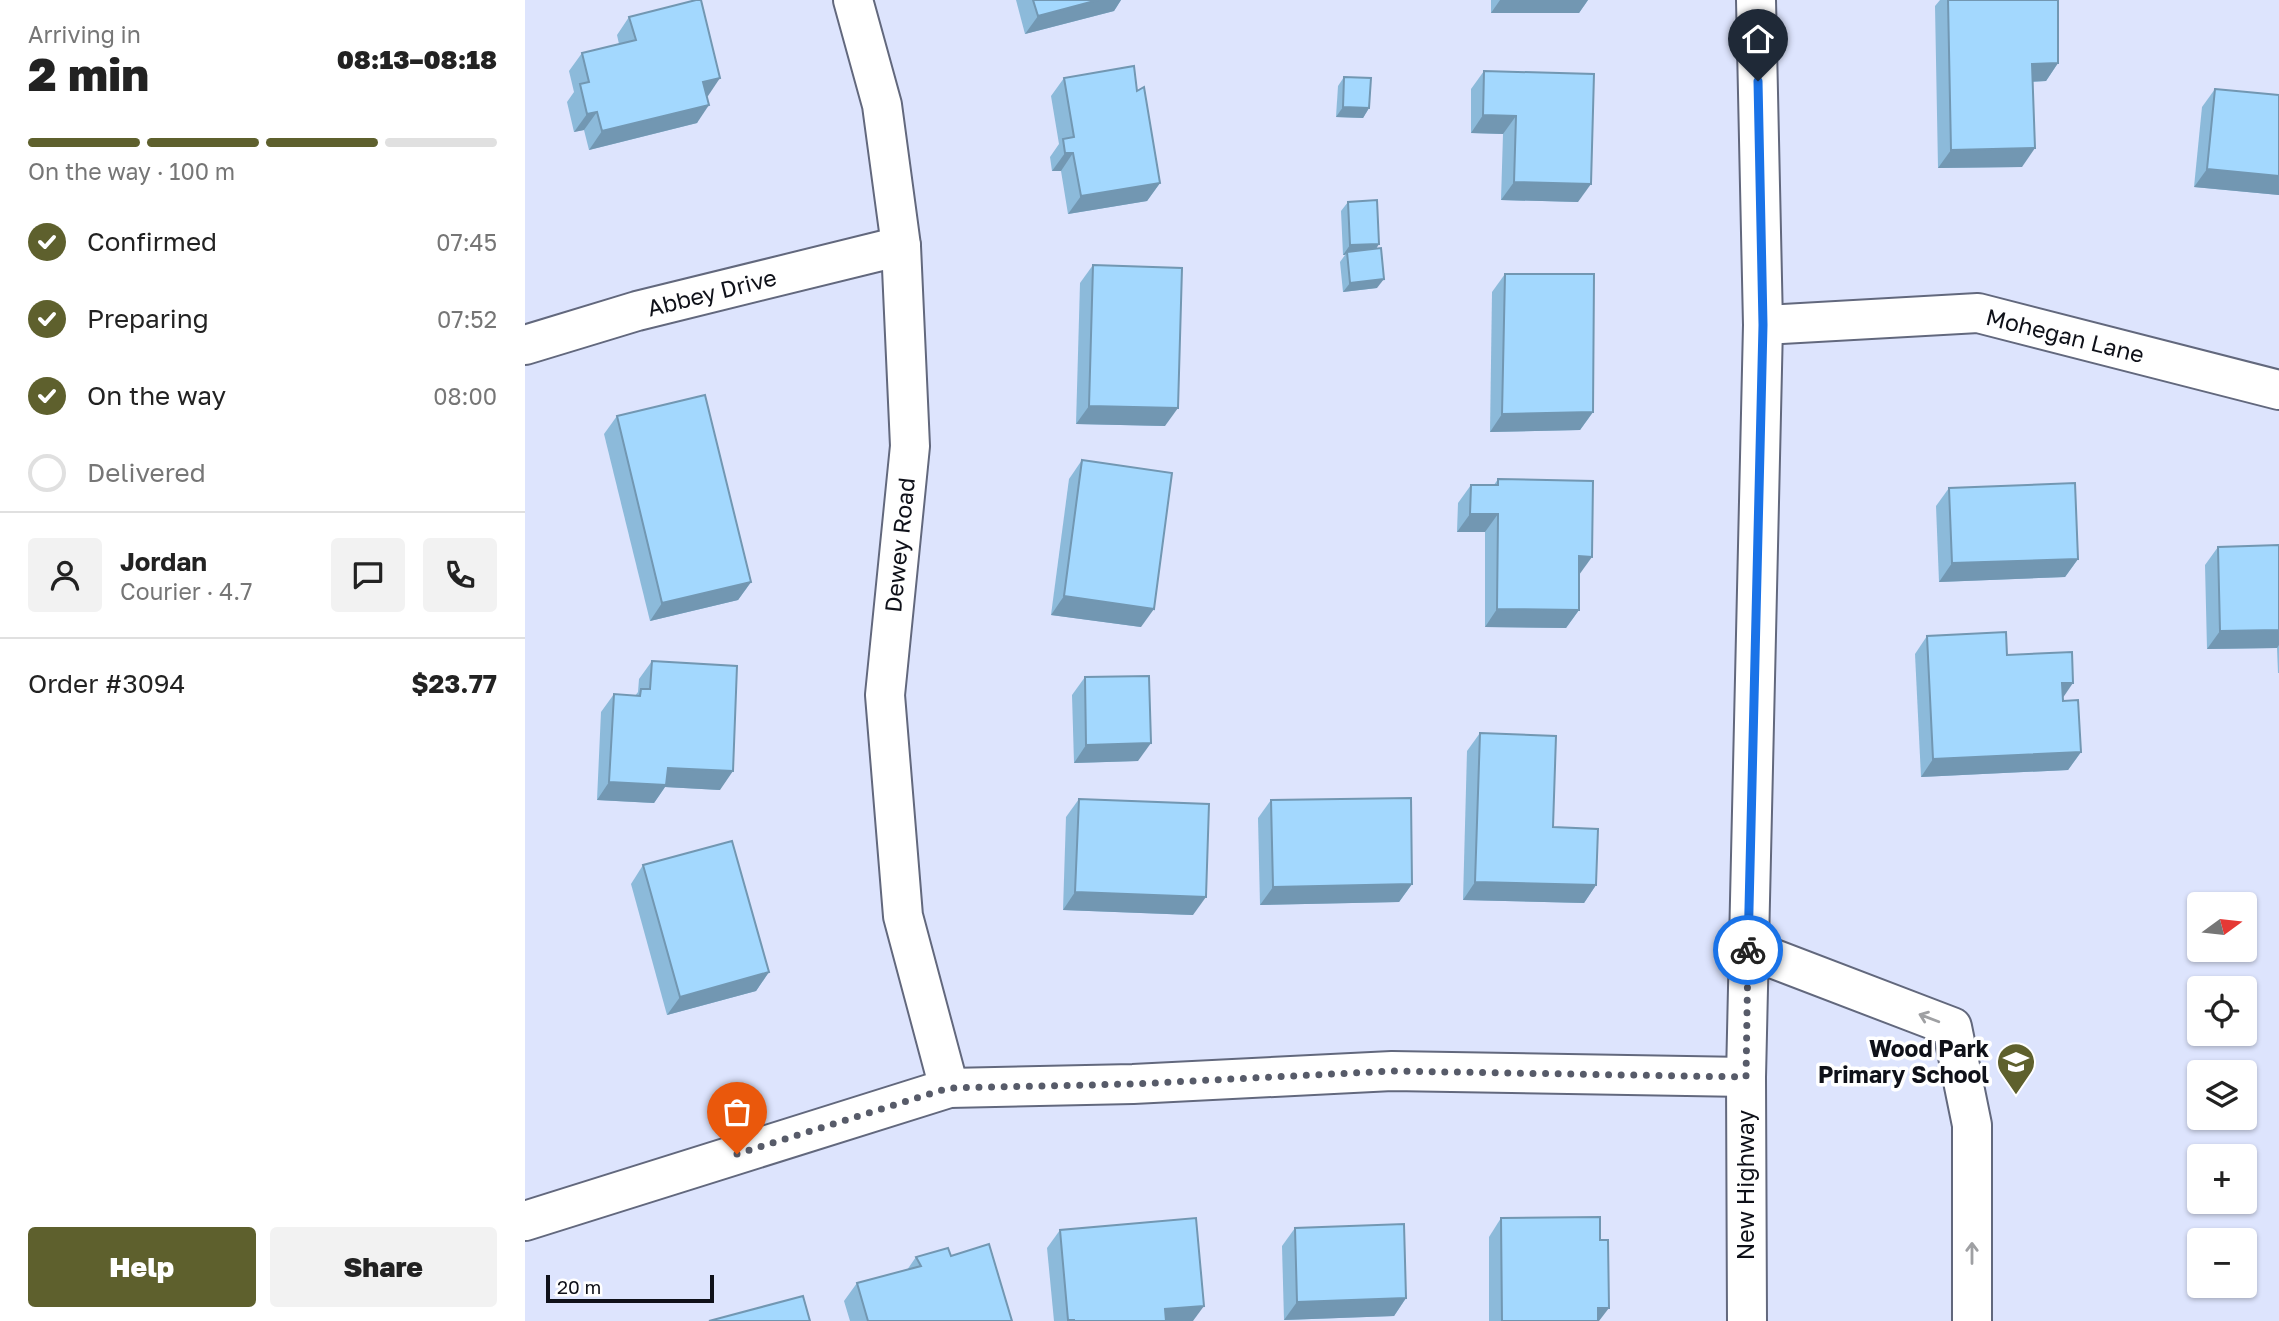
<!DOCTYPE html>
<meta charset="utf-8">
<style>
:root{--surface:#fff;--page:#f2f2f2;--text:#222;--muted:#767676;--line:#e0e0e0;--accent:#5e602d}
body{margin:0;font-family:"Golos Text",sans-serif;background:var(--page);color:var(--text);height:100vh;display:flex;flex-direction:column;font-size:26px;white-space:nowrap}
*{box-sizing:border-box;margin:0}
p{font-size:23px;color:var(--muted)}
.icon{flex:none;width:38px;height:38px;fill:none;stroke:currentColor;stroke-width:2;stroke-linecap:round;stroke-linejoin:round}
.map{position:relative;flex:1;overflow:hidden}
.sheet{display:flex;flex-direction:column;background:var(--surface);width:525px}
.sheet>*{flex:none}
.needle{width:46px;rotate:75deg}
.tools{position:absolute;left:1662px;top:892px;display:grid;gap:14px}
.tools a{display:grid;place-items:center;width:70px;height:70px;border-radius:7px;background:var(--surface);box-shadow:0 2px 5px #0004;font-size:35px}
.scale{position:absolute;left:21px;bottom:18px;width:168px;box-sizing:border-box;padding-left:7px;border:4px solid #0f1119;border-top:0;font-size:19px;line-height:24px;white-space:nowrap;color:#0f1119;-webkit-text-stroke:5px #fff;paint-order:stroke}
.pin{position:absolute;display:grid;place-items:center;width:60px;height:60px;color:#fff;margin:-72px -30px;border-radius:50% 50% 50% 0;rotate:-45deg;box-shadow:0 0 7px #0007}
.pin .icon{rotate:45deg}
.courier{position:absolute;display:grid;place-items:center;width:70px;height:70px;margin:-35px;border:5px solid #1a73e8;border-radius:50%;background:#fff;color:#222;box-shadow:0 2px 9px #0007}
.summary em{font-style:normal;font-weight:800}
.summary div{display:flex;flex-direction:column-reverse}
.summary{display:flex;align-items:center;justify-content:space-between;height:119px;padding:0 28px}
h1{font-size:46px;font-weight:800;line-height:52px}
.bar{display:grid;grid-template-columns:repeat(4,1fr);gap:10px 7px;align-content:center;height:84px;padding:0 28px}
.bar i{height:9px;border-radius:5px;background:var(--line)}
.bar .on{background:var(--accent)}
.bar p{grid-column:span 4}
.line{display:flex;align-items:center;gap:18px;padding:0 28px;border-top:2px solid var(--line)}
.line div{flex:1}
.round{display:grid;place-items:center;flex:none;width:74px;height:74px;border-radius:7px;background:var(--page)}
ol{padding:0 28px;list-style:none}
li{display:flex;align-items:center;gap:21px;height:77px}
li p{margin-inline-start:auto}
li .icon{padding:7px;border-radius:50%;background:var(--accent);color:#fff;stroke-width:4}
li:last-child{color:var(--muted)}
li i{width:38px;height:38px;border:4px solid var(--line);border-radius:50%}
.button{display:flex;gap:14px;margin-top:auto;padding:14px 28px}
.button a{flex:1;height:80px;border-radius:7px;background:var(--accent);color:#fff;font-size:28px;font-weight:800;line-height:80px;text-align:center}
.button a+a{background:var(--page);color:var(--text)}
main{display:flex;flex:1;min-height:0}
.map>svg:first-child{display:block}
.lines{fill:none;stroke-linecap:round;stroke-linejoin:round}
.minor-casing{stroke:#62687d;stroke-width:42}
.minor{stroke:#fff;stroke-width:38}
.wall{fill:#8cbada}
.shaded-wall{fill:#7297b2}
.building{fill:#a3d8fe;stroke:#7297b2;stroke-width:2}
.oneway{stroke:#9fa0a3}
.done{stroke:#575b69;stroke-width:7;stroke-dasharray:0 12.6}
.route{stroke:#1a73e8;stroke-width:9}
.labels{text-anchor:middle;stroke-width:7;stroke-linejoin:round;paint-order:stroke}
.street-label{font-size:23px;fill:#0f1119;stroke:#fff}
.poi-label{font-size:23px;font-weight:bold;fill:#0f1119;stroke:#fff;text-anchor:end}
</style>
<main>
<section class="sheet">
<div class="summary"><div><h1>2 min</h1><p>Arriving in</p></div><em>08:13–08:18</em></div>
<div class="bar"><i class="on"></i><i class="on"></i><i class="on"></i><i></i><p>On the way · 100 m</p></div>
<ol>
<li><svg class="icon" aria-label="check" viewBox="0 0 24 24"><path d="M5 12l5 5 9-10"/></svg>Confirmed<p>07:45</p></li>
<li><svg class="icon" aria-label="check" viewBox="0 0 24 24"><path d="M5 12l5 5 9-10"/></svg>Preparing<p>07:52</p></li>
<li><svg class="icon" aria-label="check" viewBox="0 0 24 24"><path d="M5 12l5 5 9-10"/></svg>On the way<p>08:00</p></li>
<li><i></i>Delivered</li>
</ol>
<div class="line" style="height:126px"><a class="round"><svg class="icon" aria-label="person" viewBox="0 0 24 24"><circle cx="12" cy="8" r="4"/><path d="M4 21q1-7 8-7t8 7"/></svg></a><div><b>Jordan</b><p>Courier · 4.7</p></div><a class="round"><svg class="icon" aria-label="chat" viewBox="0 0 24 24"><path d="M4 5h16v11H9l-5 4z"/></svg></a><a class="round"><svg class="icon" aria-label="phone" viewBox="0 0 24 24"><path d="M5 4h4l2 5-3 2q2 4 5 5l2-3 5 2v4C11 20 4 13 5 4z"/></svg></a></div>
<div class="line" style="height:91px"><div>Order #3094</div><b>$23.77</b></div>
<div class="button"><a>Help</a><a>Share</a></div>
</section>
<div class="map">
<svg width="1754" height="1321" viewBox="0 0 1754 1321">
<rect width="100%" height="100%" fill="#dde4fd"/>
<g class="lines">
<defs>
<g id="minor">
<path d="M 328,0 L 357,105 L 376,246 L 385,446 L 360,695 L 378,916 L 424,1088"/>
<path d="M 1238,325 L 1453,313 L 1754,390"/>
<path d="M 0,345 L 112,311 L 376,246"/>
<path d="M 1223,949 L 1427,1027 L 1447,1125 L 1447,1321"/>
<path d="M 0,1221 L 424,1088 L 608,1084 L 867,1071 L 1221,1077"/>
<path d="M 1222,1321 L 1221,1077 L 1238,325 L 1231,0"/>
</g>
</defs>
<use href="#minor" class="minor-casing"/>
<use href="#minor" class="minor"/>
</g>
<g class="wall">
<path d="M 491,0 L 596,0 L 589,11 L 500,34 Z"/>
<path d="M 966,0 L 1063,0 L 1054,13 L 966,13 Z"/>
<path d="M 1415,0 L 1533,0 L 1533,63 L 1521,81 L 1508,82 L 1497,167 L 1413,168 L 1410,6 Z"/>
<path d="M 104,17 L 183,96 L 172,123 L 64,150 L 59,130 L 49,132 L 42,102 L 49,92 L 44,71 L 57,53 L 94,44 L 92,35 Z"/>
<path d="M 959,71 L 1053,202 L 976,200 L 978,134 L 946,133 L 946,89 Z"/>
<path d="M 819,77 L 844,108 L 838,118 L 811,117 L 813,86 Z"/>
<path d="M 539,78 L 612,91 L 635,183 L 622,201 L 543,214 L 536,171 L 527,171 L 525,157 L 534,144 L 526,96 Z"/>
<path d="M 1690,89 L 1754,95 L 1754,195 L 1669,187 L 1677,107 Z"/>
<path d="M 823,202 L 851,249 L 852,288 L 818,292 L 815,262 L 820,255 L 818,255 L 816,211 Z"/>
<path d="M 568,265 L 640,426 L 551,424 L 555,283 Z"/>
<path d="M 980,274 L 1068,412 L 1055,430 L 965,432 L 967,292 Z"/>
<path d="M 92,416 L 226,582 L 213,600 L 125,621 L 79,434 Z"/>
<path d="M 557,460 L 616,627 L 526,615 L 544,479 Z"/>
<path d="M 973,479 L 1054,610 L 1041,628 L 960,627 L 960,532 L 932,532 L 933,503 L 946,485 L 969,485 Z"/>
<path d="M 1424,488 L 1553,559 L 1540,577 L 1414,582 L 1411,506 Z"/>
<path d="M 1754,545 L 1754,673 L 1753,673 L 1752,648 L 1682,649 L 1680,565 L 1693,547 Z"/>
<path d="M 1402,636 L 1482,655 L 1538,698 L 1556,752 L 1543,770 L 1396,777 L 1390,654 Z"/>
<path d="M 127,661 L 195,790 L 140,787 L 129,803 L 72,800 L 76,712 L 89,694 L 110,696 L 113,692 L 114,679 Z"/>
<path d="M 560,677 L 613,761 L 549,763 L 547,695 Z"/>
<path d="M 955,733 L 1071,885 L 1059,903 L 938,900 L 942,751 Z"/>
<path d="M 554,799 L 668,915 L 538,910 L 541,817 Z"/>
<path d="M 746,800 L 887,884 L 874,902 L 735,905 L 733,818 Z"/>
<path d="M 118,865 L 244,972 L 231,991 L 142,1015 L 106,884 Z"/>
<path d="M 976,1218 L 1074,1321 L 964,1321 L 964,1237 Z"/>
<path d="M 770,1228 L 881,1298 L 869,1316 L 759,1320 L 757,1246 Z"/>
<path d="M 535,1230 L 668,1321 L 529,1321 L 522,1248 Z"/>
<path d="M 426,1256 L 487,1321 L 325,1321 L 319,1301 L 332,1283 L 382,1270 L 391,1257 Z"/>
</g>
<g class="shaded-wall">
<path d="M 573,0 L 596,0 L 589,11 L 500,34 L 513,16 Z"/>
<path d="M 975,0 L 1063,0 L 1054,13 L 966,13 Z"/>
<path d="M 1533,63 L 1521,81 L 1495,82 L 1507,64 Z"/>
<path d="M 195,78 L 183,96 L 165,100 L 178,82 Z"/>
<path d="M 184,105 L 172,123 L 64,150 L 77,131 Z"/>
<path d="M 818,107 L 844,108 L 838,118 L 811,117 Z"/>
<path d="M 72,112 L 59,130 L 49,132 L 62,114 Z"/>
<path d="M 958,115 L 991,116 L 978,134 L 946,133 Z"/>
<path d="M 1510,148 L 1497,167 L 1413,168 L 1426,150 Z"/>
<path d="M 540,153 L 548,153 L 536,171 L 527,171 Z"/>
<path d="M 1682,169 L 1754,176 L 1754,195 L 1669,187 Z"/>
<path d="M 989,182 L 1066,184 L 1053,202 L 976,200 Z"/>
<path d="M 635,183 L 622,201 L 543,214 L 556,196 Z"/>
<path d="M 854,244 L 848,254 L 822,252 L 820,255 L 818,255 L 825,245 Z"/>
<path d="M 859,279 L 852,288 L 818,292 L 825,283 Z"/>
<path d="M 564,406 L 653,408 L 640,426 L 551,424 Z"/>
<path d="M 1068,412 L 1055,430 L 965,432 L 977,414 Z"/>
<path d="M 945,514 L 973,514 L 960,532 L 932,532 Z"/>
<path d="M 1054,556 L 1067,557 L 1054,575 Z"/>
<path d="M 1553,559 L 1540,577 L 1414,582 L 1427,563 Z"/>
<path d="M 226,582 L 213,600 L 125,621 L 137,603 Z"/>
<path d="M 539,596 L 629,609 L 616,627 L 526,615 Z"/>
<path d="M 972,609 L 1054,610 L 1041,628 L 960,627 Z"/>
<path d="M 1754,630 L 1754,645 L 1752,648 L 1682,649 L 1695,631 Z"/>
<path d="M 1537,683 L 1548,683 L 1535,702 Z"/>
<path d="M 626,743 L 613,761 L 549,763 L 561,745 Z"/>
<path d="M 1556,752 L 1543,770 L 1396,777 L 1408,759 Z"/>
<path d="M 143,768 L 208,771 L 195,790 L 140,787 L 129,803 L 72,800 L 84,782 Z"/>
<path d="M 950,882 L 1071,885 L 1059,903 L 938,900 Z"/>
<path d="M 887,884 L 874,902 L 735,905 L 748,887 Z"/>
<path d="M 550,892 L 681,897 L 668,915 L 538,910 Z"/>
<path d="M 244,972 L 231,991 L 142,1015 L 155,997 Z"/>
<path d="M 881,1298 L 869,1316 L 759,1320 L 772,1302 Z"/>
<path d="M 679,1306 L 668,1321 L 631,1321 L 640,1309 Z"/>
<path d="M 1073,1308 L 1084,1308 L 1074,1321 L 1064,1321 Z"/>
</g>
<g class="building">
<path d="M 171,0 L 176,0 L 195,78 L 178,82 L 184,105 L 77,131 L 72,112 L 62,114 L 55,84 L 64,82 L 57,53 L 111,40 L 104,17 Z"/>
<path d="M 508,0 L 573,0 L 513,16 Z"/>
<path d="M 1423,0 L 1533,0 L 1533,63 L 1507,64 L 1510,148 L 1426,150 Z"/>
<path d="M 609,66 L 612,91 L 619,87 L 635,183 L 556,196 L 548,153 L 540,153 L 538,139 L 549,137 L 539,78 Z"/>
<path d="M 959,71 L 1069,74 L 1066,184 L 989,182 L 991,116 L 958,115 Z"/>
<path d="M 819,77 L 846,78 L 844,108 L 818,107 Z"/>
<path d="M 1690,89 L 1754,95 L 1754,176 L 1682,169 Z"/>
<path d="M 852,200 L 854,244 L 825,245 L 823,202 Z"/>
<path d="M 856,248 L 859,279 L 825,283 L 822,252 Z"/>
<path d="M 568,265 L 657,268 L 653,408 L 564,406 Z"/>
<path d="M 980,274 L 1069,274 L 1068,412 L 977,414 Z"/>
<path d="M 180,395 L 226,582 L 137,603 L 92,416 Z"/>
<path d="M 557,460 L 647,473 L 629,609 L 539,596 Z"/>
<path d="M 973,479 L 1068,481 L 1067,557 L 1054,556 L 1054,610 L 972,609 L 973,514 L 945,514 L 946,485 L 973,485 Z"/>
<path d="M 1550,483 L 1553,559 L 1427,563 L 1424,488 Z"/>
<path d="M 1754,545 L 1754,630 L 1695,631 L 1693,547 Z"/>
<path d="M 1481,632 L 1482,655 L 1547,652 L 1548,683 L 1537,683 L 1538,701 L 1553,700 L 1556,752 L 1408,759 L 1402,636 Z"/>
<path d="M 127,661 L 212,666 L 208,771 L 143,768 L 141,785 L 84,782 L 89,694 L 115,696 L 116,689 L 125,689 Z"/>
<path d="M 624,676 L 626,743 L 561,745 L 560,677 Z"/>
<path d="M 955,733 L 1031,736 L 1028,827 L 1073,829 L 1071,885 L 950,882 Z"/>
<path d="M 886,798 L 887,884 L 748,887 L 746,800 Z"/>
<path d="M 554,799 L 684,804 L 681,897 L 550,892 Z"/>
<path d="M 207,841 L 244,972 L 155,997 L 118,865 Z"/>
<path d="M 1075,1217 L 1075,1240 L 1083,1240 L 1084,1308 L 1073,1308 L 1073,1321 L 977,1321 L 976,1218 Z"/>
<path d="M 671,1218 L 679,1306 L 640,1309 L 641,1321 L 549,1321 L 549,1320 L 543,1320 L 535,1230 Z"/>
<path d="M 879,1224 L 881,1298 L 772,1302 L 770,1228 Z"/>
<path d="M 464,1244 L 487,1321 L 343,1321 L 332,1283 L 396,1266 L 391,1257 L 423,1248 L 426,1256 Z"/>
<path d="M 278,1296 L 285,1321 L 184,1321 Z"/>
</g>
<defs><path id="oneway-shaft" d="M-6 0H5M1.5-3L5.5 0L1.5 3" fill="none" stroke-width="1.6" stroke-linecap="round" stroke-linejoin="round" transform="scale(1.75)"/></defs>
<g class="oneway">
<use href="#oneway-shaft" transform="translate(1404 1018) rotate(-159)"/>
<use href="#oneway-shaft" transform="translate(1447 1253) rotate(-90)"/>
</g>
<g class="lines">
<path class="done" d="M 212,1154 L 424,1088 L 608,1084 L 867,1071 L 1221,1077 L 1223,950"/>
<path class="route" d="M 1223,950 L 1238,325 L 1233,81"/>
</g>
<defs>
<symbol id="school-pin" viewBox="-11 -11 22 30"><path d="M0 17L-7.5 6A9.5 9.5 0 1 1 7.5 6Z" fill="#5e602d" stroke="#fff"/><path d="M0-5L7-2L0 1L-7-2ZM-4 1L0 2.5L4 1V4Q0 6-4 4Z" fill="#fff"/></symbol>
</defs>
<g fill-rule="evenodd">
<use href="#school-pin" x="1469" y="1040" width="44" height="60"/>
</g>
<g class="labels">
<g class="street-label">
<text transform="translate(187 293) rotate(-14)" y="8">Abbey Drive</text>
<text transform="translate(1540 336) rotate(14)" y="8">Mohegan Lane</text>
<text transform="translate(375 545) rotate(-84)" y="8">Dewey Road</text>
<text transform="translate(1221 1185) rotate(-90)" y="8">New Highway</text>
</g>
<g class="poi-label">
<text x="1464" y="1057">Wood Park<tspan x="1464" dy="26">Primary School</tspan></text>
</g>
</g>
</svg>
<div class="tools">
<a><svg class="needle" viewBox="-14 -14 28 28"><path d="M0-13l5 13h-10z" fill="#e53935"/><path d="M0 13l5-13h-10z" fill="#767676"/></svg></a>
<a><svg class="icon" aria-label="locate" viewBox="0 0 24 24"><circle cx="12" cy="12" r="6"/><path d="M12 2v4M12 18v4M2 12h4M18 12h4"/></svg></a>
<a><svg class="icon" aria-label="layers" viewBox="0 0 24 24"><path d="M12 4l9 5-9 5-9-5zM3 14l9 5 9-5"/></svg></a>
<a>+</a>
<a>−</a>
</div>
<div class="scale">20 m</div>
<div class="pin" style="left:212px;top:1154px;background:#ea580c"><svg class="icon" aria-label="bag" viewBox="0 0 24 24"><path d="M5 8h14l-1 12H6zM9 8a3 3 0 0 1 6 0"/></svg></div>
<div class="pin" style="left:1233px;top:81px;background:#1f2937"><svg class="icon" aria-label="home" viewBox="0 0 24 24"><path d="M3 11l9-7 9 7M6 9v11h12V9"/></svg></div>
<div class="courier" style="left:1223px;top:950px"><svg class="icon" aria-label="bike" viewBox="0 0 24 24"><circle cx="6" cy="16" r="4"/><circle cx="18" cy="16" r="4"/><path d="M6 16l4-8h5l3 8M10 8l3 8H6M13 5h3"/></svg></div>
</div>
</main>
